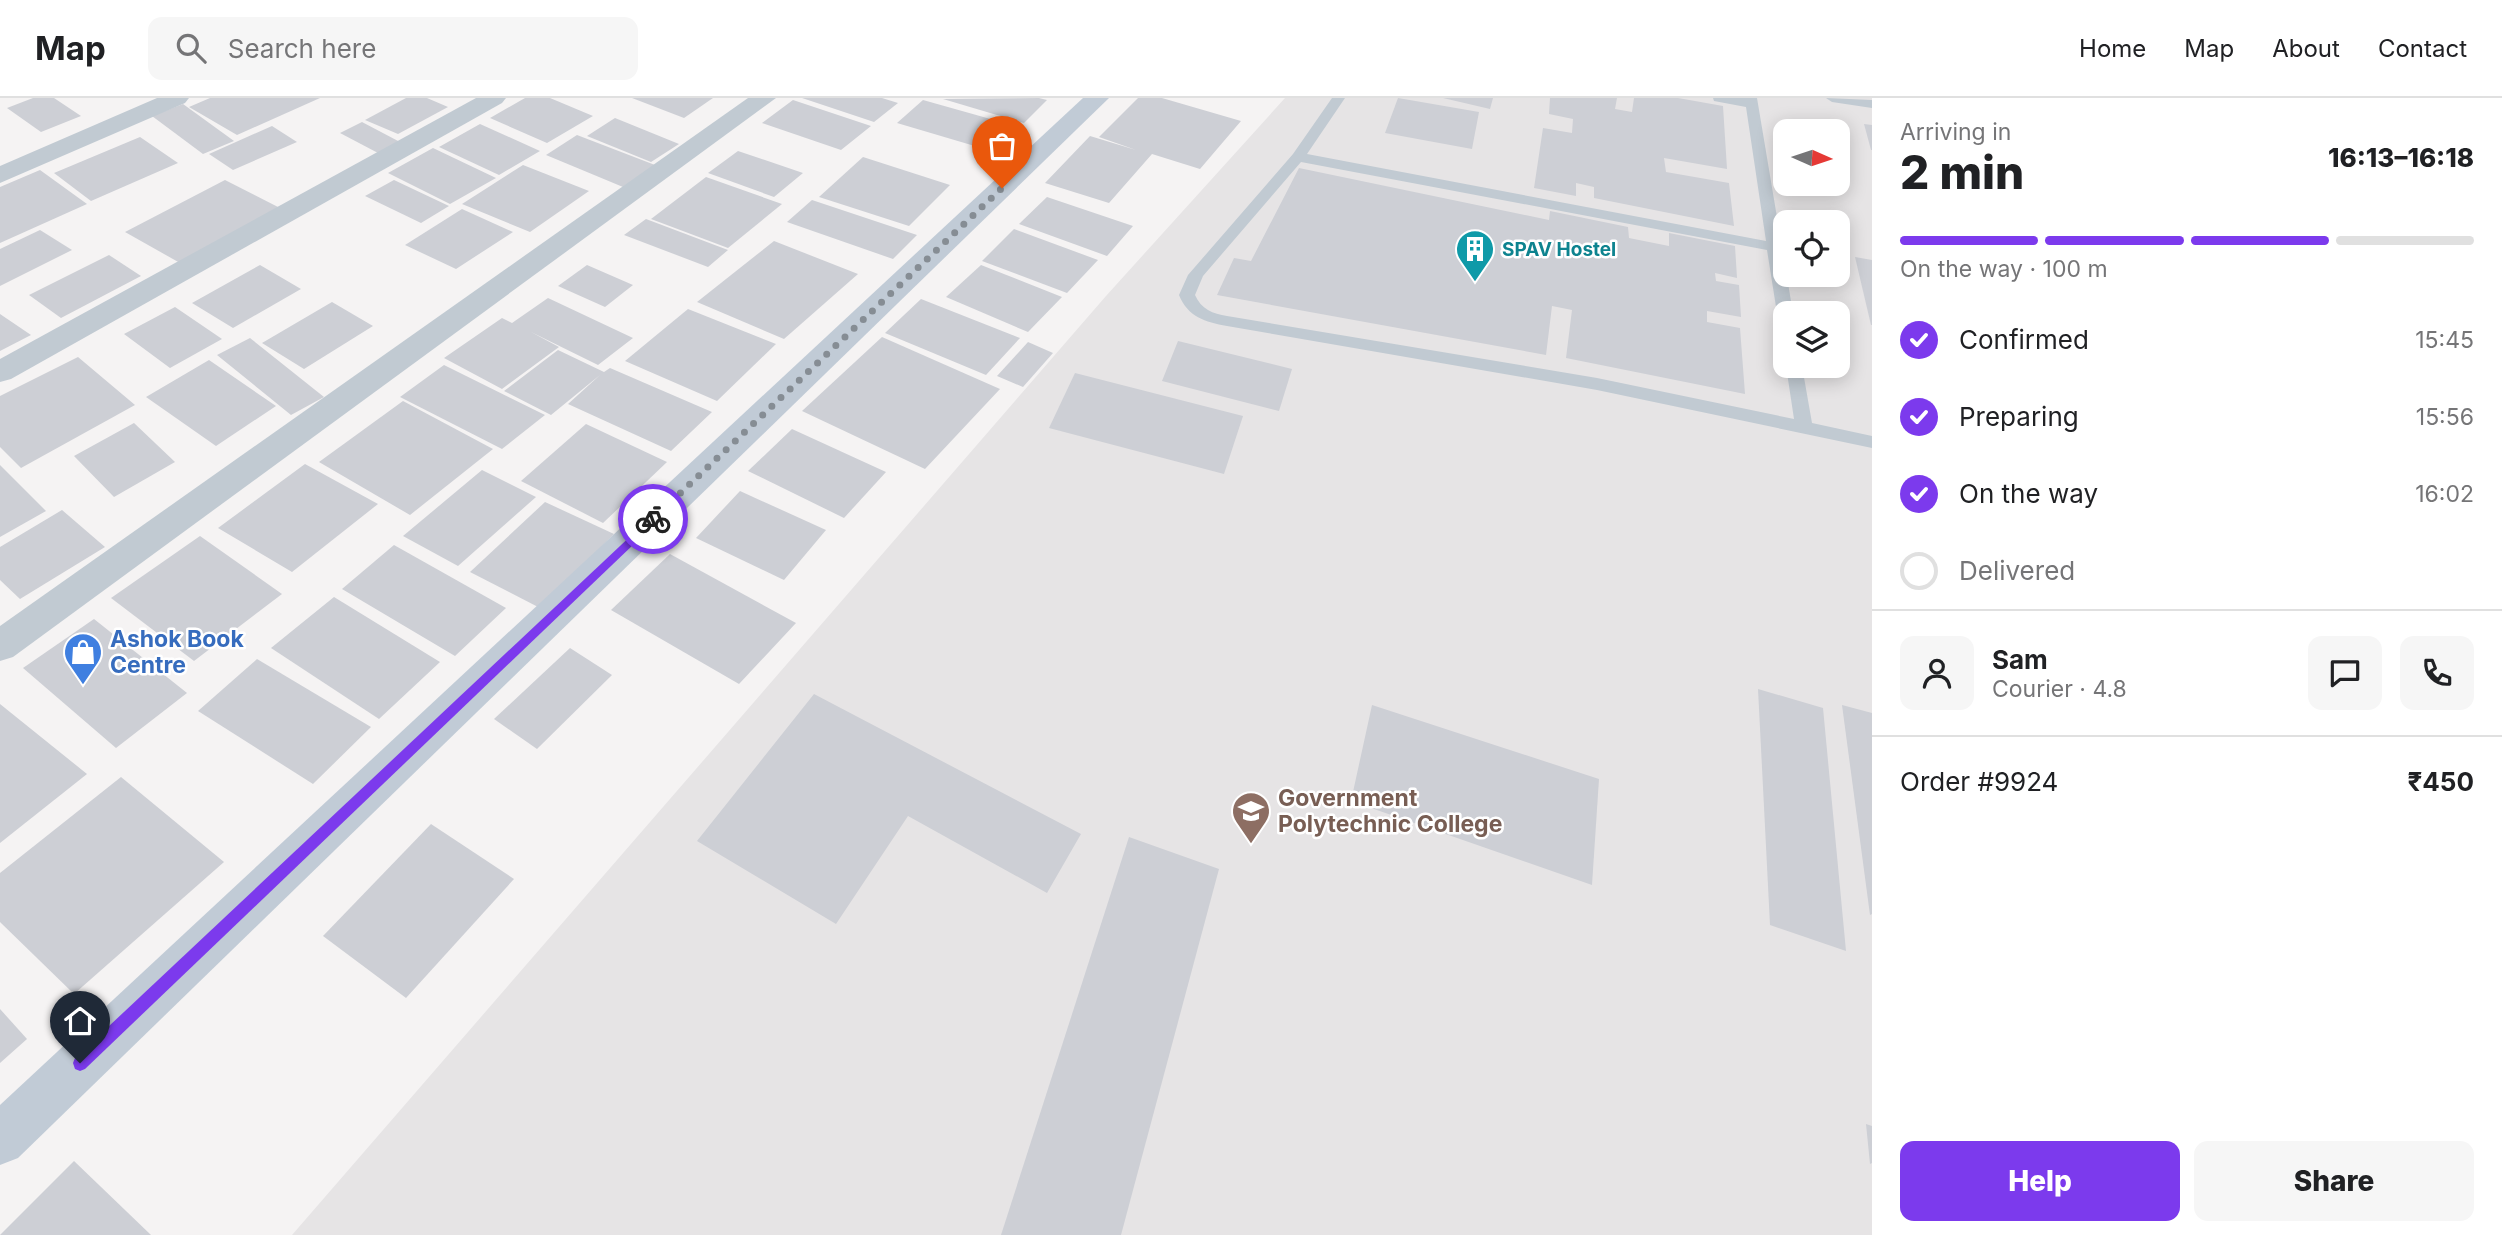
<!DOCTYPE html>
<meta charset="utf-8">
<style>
:root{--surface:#fff;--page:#f6f6f6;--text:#202124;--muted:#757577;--line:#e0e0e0;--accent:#7c3aed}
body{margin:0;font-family:Inter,sans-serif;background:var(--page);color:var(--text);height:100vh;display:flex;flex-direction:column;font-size:26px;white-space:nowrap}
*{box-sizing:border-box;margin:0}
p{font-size:23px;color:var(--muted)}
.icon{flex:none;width:38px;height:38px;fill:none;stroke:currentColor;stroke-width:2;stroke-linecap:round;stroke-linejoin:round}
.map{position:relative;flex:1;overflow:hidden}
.details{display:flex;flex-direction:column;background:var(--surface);width:630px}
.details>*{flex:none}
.needle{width:46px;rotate:93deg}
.tools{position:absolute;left:1773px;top:21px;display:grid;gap:14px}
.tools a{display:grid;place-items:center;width:77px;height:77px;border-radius:14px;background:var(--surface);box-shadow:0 4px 18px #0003;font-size:35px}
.pin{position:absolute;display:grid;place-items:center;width:60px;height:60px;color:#fff;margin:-72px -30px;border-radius:50% 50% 50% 0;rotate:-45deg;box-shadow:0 0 7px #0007}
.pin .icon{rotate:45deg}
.courier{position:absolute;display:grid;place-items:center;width:70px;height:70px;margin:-35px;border:5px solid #7c3aed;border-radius:50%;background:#fff;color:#222;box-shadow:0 2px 9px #0007}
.headline em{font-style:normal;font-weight:800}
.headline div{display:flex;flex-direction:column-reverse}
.headline{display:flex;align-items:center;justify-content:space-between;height:119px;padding:0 28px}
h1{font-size:46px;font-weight:800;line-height:52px}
.bar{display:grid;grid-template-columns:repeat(4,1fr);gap:10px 7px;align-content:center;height:84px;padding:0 28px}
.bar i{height:9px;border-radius:5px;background:var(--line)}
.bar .active{background:var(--accent)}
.bar p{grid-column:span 4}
.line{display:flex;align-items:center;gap:18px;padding:0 28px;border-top:2px solid var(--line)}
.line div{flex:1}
.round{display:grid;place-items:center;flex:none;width:74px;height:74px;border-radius:14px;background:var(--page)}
ol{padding:0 28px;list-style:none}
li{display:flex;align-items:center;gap:21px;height:77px}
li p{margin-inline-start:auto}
li .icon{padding:7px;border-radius:50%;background:var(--accent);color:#fff;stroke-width:4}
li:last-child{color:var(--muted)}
li i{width:38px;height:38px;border:4px solid var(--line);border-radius:50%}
.cta{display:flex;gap:14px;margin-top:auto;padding:14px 28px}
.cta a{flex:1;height:80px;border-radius:14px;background:var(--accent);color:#fff;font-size:28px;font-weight:800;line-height:80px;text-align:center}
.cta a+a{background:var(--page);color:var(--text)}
header{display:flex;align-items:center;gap:42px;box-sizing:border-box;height:98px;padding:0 35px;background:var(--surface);border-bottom:2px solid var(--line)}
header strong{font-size:33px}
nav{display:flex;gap:38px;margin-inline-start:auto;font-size:24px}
.search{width:490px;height:63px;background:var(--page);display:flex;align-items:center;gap:18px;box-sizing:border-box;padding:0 24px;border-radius:14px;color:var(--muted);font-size:26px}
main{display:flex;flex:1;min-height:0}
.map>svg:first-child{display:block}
.education{fill:#e6e4e5;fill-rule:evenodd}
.building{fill:#cdcfd5}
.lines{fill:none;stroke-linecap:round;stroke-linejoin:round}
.lane{fill:#c1cad2;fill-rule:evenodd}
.street{fill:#c1cad2;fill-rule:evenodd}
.secondary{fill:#c1cbd6;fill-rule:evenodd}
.route{fill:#7c3aed}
.done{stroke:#868d94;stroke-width:7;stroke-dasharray:0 12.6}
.labels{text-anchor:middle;stroke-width:5;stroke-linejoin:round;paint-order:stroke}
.far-culture-label{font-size:19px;font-weight:bold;fill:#0d838f;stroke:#fff;text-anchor:start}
.shop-label{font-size:23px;font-weight:bold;fill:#366cbe;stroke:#fff;text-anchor:start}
.education-label{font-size:23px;font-weight:bold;fill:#785e54;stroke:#fff;text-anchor:start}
</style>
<header>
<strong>Map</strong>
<div class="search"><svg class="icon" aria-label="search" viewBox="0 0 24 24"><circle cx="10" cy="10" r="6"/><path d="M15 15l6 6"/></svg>Search here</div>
<nav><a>Home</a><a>Map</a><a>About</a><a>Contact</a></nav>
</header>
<main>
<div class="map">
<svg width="1872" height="1137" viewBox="0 0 1872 1137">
<rect width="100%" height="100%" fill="#f5f3f3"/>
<path class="education" d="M 1285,0 L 1872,0 L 1872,1137 L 292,1137 L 1106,198 ZM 1785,33 L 1838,33 L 1838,86 L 1785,86 ZM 1785,124 L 1838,124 L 1838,177 L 1785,177 ZM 1785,215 L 1838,215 L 1838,268 L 1785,268 Z"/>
<g class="building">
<path d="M 33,0 L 54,0 L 81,18 L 41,34 L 7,10 Z"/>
<path d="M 210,0 L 320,0 L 237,37 L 189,9 Z"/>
<path d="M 406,0 L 427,0 L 448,9 L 398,36 L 365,22 Z"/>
<path d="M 525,0 L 550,0 L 593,18 L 547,45 L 490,20 Z"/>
<path d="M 632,0 L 713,0 L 684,20 Z"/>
<path d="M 802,0 L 882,0 L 898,5 L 874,24 Z"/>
<path d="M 1039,0 L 1047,2 L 1024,25 L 943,1 Z"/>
<path d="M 1138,0 L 1162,0 L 1241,23 L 1200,71 L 1152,56 L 1109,105 L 1045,85 L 1090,38 L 1136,52 L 1099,39 Z"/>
<path d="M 1398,0 L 1479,14 L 1472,51 L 1385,35 Z"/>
<path d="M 1443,0 L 1493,0 L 1490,11 Z"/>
<path d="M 1550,0 L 1617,0 L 1615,11 L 1632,14 L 1634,0 L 1678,0 L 1723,8 L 1727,71 L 1664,60 L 1666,74 L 1729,85 L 1734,128 L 1594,100 L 1594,89 L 1576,85 L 1576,98 L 1534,90 L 1543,30 L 1572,35 L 1573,21 L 1549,16 Z"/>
<path d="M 793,2 L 871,28 L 841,52 L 762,25 Z"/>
<path d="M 923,2 L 1019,29 L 995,54 L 897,25 Z"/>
<path d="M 183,6 L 234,43 L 203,56 L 152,18 Z"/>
<path d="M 615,20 L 679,46 L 651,64 L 587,38 Z"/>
<path d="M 362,24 L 400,44 L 378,55 L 340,35 Z"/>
<path d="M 480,26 L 540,53 L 499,77 L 439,49 Z"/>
<path d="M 1864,26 L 1872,27 L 1872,52 L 1871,52 Z"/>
<path d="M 272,28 L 297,44 L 233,72 L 209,56 Z"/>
<path d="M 577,37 L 655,67 L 623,89 L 546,57 Z"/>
<path d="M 140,39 L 178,65 L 91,103 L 54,75 Z"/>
<path d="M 433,50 L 496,80 L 450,106 L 388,75 Z"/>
<path d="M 738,53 L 803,75 L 774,99 L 708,75 Z"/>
<path d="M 863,59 L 950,87 L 909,128 L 819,99 Z"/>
<path d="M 523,67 L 589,93 L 530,134 L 462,106 Z"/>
<path d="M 1299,70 L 1549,122 L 1550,113 L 1628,129 L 1629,140 L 1669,148 L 1669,135 L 1735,148 L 1737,180 L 1715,175 L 1716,183 L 1739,187 L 1741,219 L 1707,213 L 1707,224 L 1740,230 L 1745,296 L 1566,260 L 1572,212 L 1552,208 L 1546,257 L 1217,197 L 1234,160 L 1251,163 Z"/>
<path d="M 40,72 L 87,106 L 0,145 L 0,89 Z"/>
<path d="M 706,79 L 782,106 L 728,150 L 651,121 Z"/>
<path d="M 225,82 L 280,110 L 180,165 L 125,134 Z"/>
<path d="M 394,82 L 449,108 L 421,125 L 365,98 Z"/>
<path d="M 1047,99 L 1133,128 L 1107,158 L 1019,126 Z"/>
<path d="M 812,102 L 917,137 L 893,161 L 787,124 Z"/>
<path d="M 462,111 L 513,134 L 456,171 L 405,147 Z"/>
<path d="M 646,121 L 728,152 L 708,169 L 624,137 Z"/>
<path d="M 1014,131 L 1098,162 L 1067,195 L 982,163 Z"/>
<path d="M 40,132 L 72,152 L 0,188 L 0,151 Z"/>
<path d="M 774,143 L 858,176 L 784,241 L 697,204 Z"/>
<path d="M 109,157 L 141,178 L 61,220 L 29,197 Z"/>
<path d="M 1855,159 L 1872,162 L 1872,227 L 1871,227 Z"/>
<path d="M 260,167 L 301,191 L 233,230 L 192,205 Z"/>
<path d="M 587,167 L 633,187 L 605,209 L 558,188 Z"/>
<path d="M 981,167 L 1062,199 L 1028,234 L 946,199 Z"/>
<path d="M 548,200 L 633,240 L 598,267 L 531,234 L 559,249 L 502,291 L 444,260 L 502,220 L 512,225 Z"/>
<path d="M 921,201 L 1020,240 L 986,277 L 885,235 Z"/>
<path d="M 332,204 L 373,228 L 304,271 L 262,245 Z"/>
<path d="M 175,209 L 222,241 L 170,270 L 124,236 Z"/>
<path d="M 688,211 L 776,246 L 717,303 L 625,263 Z"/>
<path d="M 0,216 L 31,237 L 0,253 Z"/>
<path d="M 882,239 L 1000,291 L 925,371 L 802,313 Z"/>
<path d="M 250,240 L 324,299 L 291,317 L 217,257 Z"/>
<path d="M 1178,243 L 1292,271 L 1279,313 L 1162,283 Z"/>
<path d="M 1028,244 L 1053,255 L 1023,289 L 997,278 Z"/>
<path d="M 558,252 L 604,274 L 610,270 L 712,314 L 671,353 L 568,306 L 600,277 L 551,317 L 504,293 Z"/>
<path d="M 78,259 L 135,307 L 21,370 L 0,349 L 0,298 Z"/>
<path d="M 209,262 L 276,308 L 216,348 L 146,299 Z"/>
<path d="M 444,267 L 545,317 L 502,351 L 400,299 Z"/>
<path d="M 1075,275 L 1243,318 L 1224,376 L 1049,330 Z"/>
<path d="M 403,303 L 493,351 L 410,417 L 319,364 Z"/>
<path d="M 134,325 L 175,364 L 114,399 L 74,358 Z"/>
<path d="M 586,326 L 667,364 L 603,425 L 521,383 Z"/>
<path d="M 792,331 L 886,374 L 844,420 L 748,373 Z"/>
<path d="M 305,366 L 378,406 L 292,474 L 218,430 Z"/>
<path d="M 0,367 L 46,413 L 0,439 Z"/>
<path d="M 482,372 L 536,399 L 458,468 L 403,438 Z"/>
<path d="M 740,393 L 826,432 L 784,482 L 696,440 Z"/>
<path d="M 545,404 L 614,436 L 540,510 L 470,474 Z"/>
<path d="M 62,412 L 105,449 L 20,501 L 0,482 L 0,449 Z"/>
<path d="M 200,438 L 282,496 L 194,563 L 111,500 Z"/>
<path d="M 394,447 L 506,510 L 455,558 L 342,491 Z"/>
<path d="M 670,456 L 796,525 L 739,586 L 611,512 Z"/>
<path d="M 334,499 L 440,564 L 379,621 L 271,550 Z"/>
<path d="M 94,521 L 187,595 L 116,650 L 23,570 Z"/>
<path d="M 570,550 L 612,577 L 537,651 L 494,621 Z"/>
<path d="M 257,561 L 371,629 L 313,686 L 198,613 Z"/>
<path d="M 1758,591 L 1823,610 L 1846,853 L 1770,827 Z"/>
<path d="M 814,596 L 1081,736 L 1047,795 L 908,718 L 836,826 L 697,743 Z"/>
<path d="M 0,606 L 87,676 L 0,745 Z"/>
<path d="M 1372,607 L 1599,681 L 1592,787 L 1351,703 Z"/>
<path d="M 1842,607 L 1872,615 L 1872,816 L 1870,817 Z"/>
<path d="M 121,679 L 224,764 L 74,896 L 0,824 L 0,775 Z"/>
<path d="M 431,726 L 514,781 L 406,900 L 323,838 Z"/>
<path d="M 1129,739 L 1219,771 L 1121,1137 L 1001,1137 Z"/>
<path d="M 0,911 L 27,941 L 0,965 Z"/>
<path d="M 1866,1026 L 1872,1028 L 1872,1065 L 1870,1066 Z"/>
<path d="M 74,1063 L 151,1137 L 0,1137 Z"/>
</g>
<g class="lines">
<g class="lane">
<path d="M 1332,0 L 1345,0 L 1307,56 L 1766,143 L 1746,9 L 1714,3 L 1713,0 L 1757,0 L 1793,215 L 1785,215 L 1785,220 L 1777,215 L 1767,152 L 1301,64 L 1203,178 L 1195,197 C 1201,211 1213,216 1227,218 L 1597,280 L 1794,321 L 1786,268 L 1802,268 L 1812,325 L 1872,338 L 1872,350 L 1597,292 L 1227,228 C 1205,224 1188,219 1179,197 L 1188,177 L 1293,56 Z"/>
<path d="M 1826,0 L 1872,2 L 1872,10 L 1832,4 Z"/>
</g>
<g class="street">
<path d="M 157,0 L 189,0 L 185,5 L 0,85 L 0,68 Z"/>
<path d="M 476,0 L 506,0 L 502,5 L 11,281 L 0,284 L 0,261 Z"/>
<path d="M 748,0 L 776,0 L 13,559 L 0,563 L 0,528 Z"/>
</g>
<path class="secondary" d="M 1083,0 L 1109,0 L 18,1060 L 0,1067 L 0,1007 Z"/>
</g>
<path class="route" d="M 653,417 L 658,421 L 657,424 L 85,971 L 80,973 L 75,971 L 73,965 L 75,960 Z"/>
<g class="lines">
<path class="done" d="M 653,421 L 1002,90"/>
</g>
<defs>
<symbol id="building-pin" viewBox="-11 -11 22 30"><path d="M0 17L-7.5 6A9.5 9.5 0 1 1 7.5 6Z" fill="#0f9aa8" stroke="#fff"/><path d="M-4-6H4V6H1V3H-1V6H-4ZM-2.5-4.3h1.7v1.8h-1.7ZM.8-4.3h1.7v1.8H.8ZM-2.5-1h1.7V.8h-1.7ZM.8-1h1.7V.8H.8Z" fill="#fff"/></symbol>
<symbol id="shop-pin" viewBox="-11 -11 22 30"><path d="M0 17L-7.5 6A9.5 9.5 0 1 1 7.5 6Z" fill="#3f7fe0" stroke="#fff"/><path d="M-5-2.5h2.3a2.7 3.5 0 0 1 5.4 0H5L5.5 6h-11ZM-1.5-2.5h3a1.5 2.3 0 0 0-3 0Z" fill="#fff"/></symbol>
<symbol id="university-pin" viewBox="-11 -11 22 30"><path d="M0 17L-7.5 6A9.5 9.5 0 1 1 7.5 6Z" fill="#8d6e63" stroke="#fff"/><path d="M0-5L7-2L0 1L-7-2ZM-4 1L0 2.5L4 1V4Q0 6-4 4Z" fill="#fff"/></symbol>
</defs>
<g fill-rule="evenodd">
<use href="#building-pin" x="1453" y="129" width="44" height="60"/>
<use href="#shop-pin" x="61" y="532" width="44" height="60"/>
<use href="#university-pin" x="1229" y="691" width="44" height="60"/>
</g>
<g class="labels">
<g class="far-culture-label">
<text x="1502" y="158">SPAV Hostel</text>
</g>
<g class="shop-label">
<text x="110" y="549">Ashok Book<tspan x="110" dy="26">Centre</tspan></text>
</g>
<g class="education-label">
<text x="1278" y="708">Government<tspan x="1278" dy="26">Polytechnic College</tspan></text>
</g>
</g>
</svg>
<div class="tools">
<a><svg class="needle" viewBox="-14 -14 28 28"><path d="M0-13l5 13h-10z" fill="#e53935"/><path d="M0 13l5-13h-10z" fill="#757577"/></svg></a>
<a><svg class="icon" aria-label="locate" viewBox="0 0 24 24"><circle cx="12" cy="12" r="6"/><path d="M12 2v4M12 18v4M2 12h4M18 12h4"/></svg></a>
<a><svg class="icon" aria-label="layers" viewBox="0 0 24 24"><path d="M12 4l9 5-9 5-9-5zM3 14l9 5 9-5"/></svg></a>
</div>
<div class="pin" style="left:1002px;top:90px;background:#ea580c"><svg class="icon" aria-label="bag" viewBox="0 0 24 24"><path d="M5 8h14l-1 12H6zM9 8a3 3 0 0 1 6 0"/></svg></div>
<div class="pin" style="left:80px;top:965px;background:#1f2937"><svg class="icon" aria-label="home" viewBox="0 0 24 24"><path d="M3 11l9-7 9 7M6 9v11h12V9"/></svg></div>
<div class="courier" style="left:653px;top:421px"><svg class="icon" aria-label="bike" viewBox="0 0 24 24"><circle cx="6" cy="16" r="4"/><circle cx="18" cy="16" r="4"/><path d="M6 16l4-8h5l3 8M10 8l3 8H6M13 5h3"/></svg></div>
</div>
<section class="details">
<div class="headline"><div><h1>2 min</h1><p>Arriving in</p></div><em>16:13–16:18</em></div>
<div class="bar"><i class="active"></i><i class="active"></i><i class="active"></i><i></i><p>On the way · 100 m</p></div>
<ol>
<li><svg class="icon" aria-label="check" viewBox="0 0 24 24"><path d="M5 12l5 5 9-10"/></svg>Confirmed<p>15:45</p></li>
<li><svg class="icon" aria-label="check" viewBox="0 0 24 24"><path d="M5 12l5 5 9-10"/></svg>Preparing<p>15:56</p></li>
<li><svg class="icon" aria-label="check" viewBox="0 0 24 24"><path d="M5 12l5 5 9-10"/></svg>On the way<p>16:02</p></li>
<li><i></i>Delivered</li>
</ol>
<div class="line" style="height:126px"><a class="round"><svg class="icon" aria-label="person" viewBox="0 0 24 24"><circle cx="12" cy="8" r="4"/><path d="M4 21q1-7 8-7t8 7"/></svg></a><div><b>Sam</b><p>Courier · 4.8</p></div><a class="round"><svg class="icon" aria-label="chat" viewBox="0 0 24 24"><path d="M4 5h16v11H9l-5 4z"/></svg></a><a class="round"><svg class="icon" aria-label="phone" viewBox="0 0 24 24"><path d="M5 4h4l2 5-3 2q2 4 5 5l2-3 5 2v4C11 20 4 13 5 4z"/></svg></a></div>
<div class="line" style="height:91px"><div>Order #9924</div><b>₹450</b></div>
<div class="cta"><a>Help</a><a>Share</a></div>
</section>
</main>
